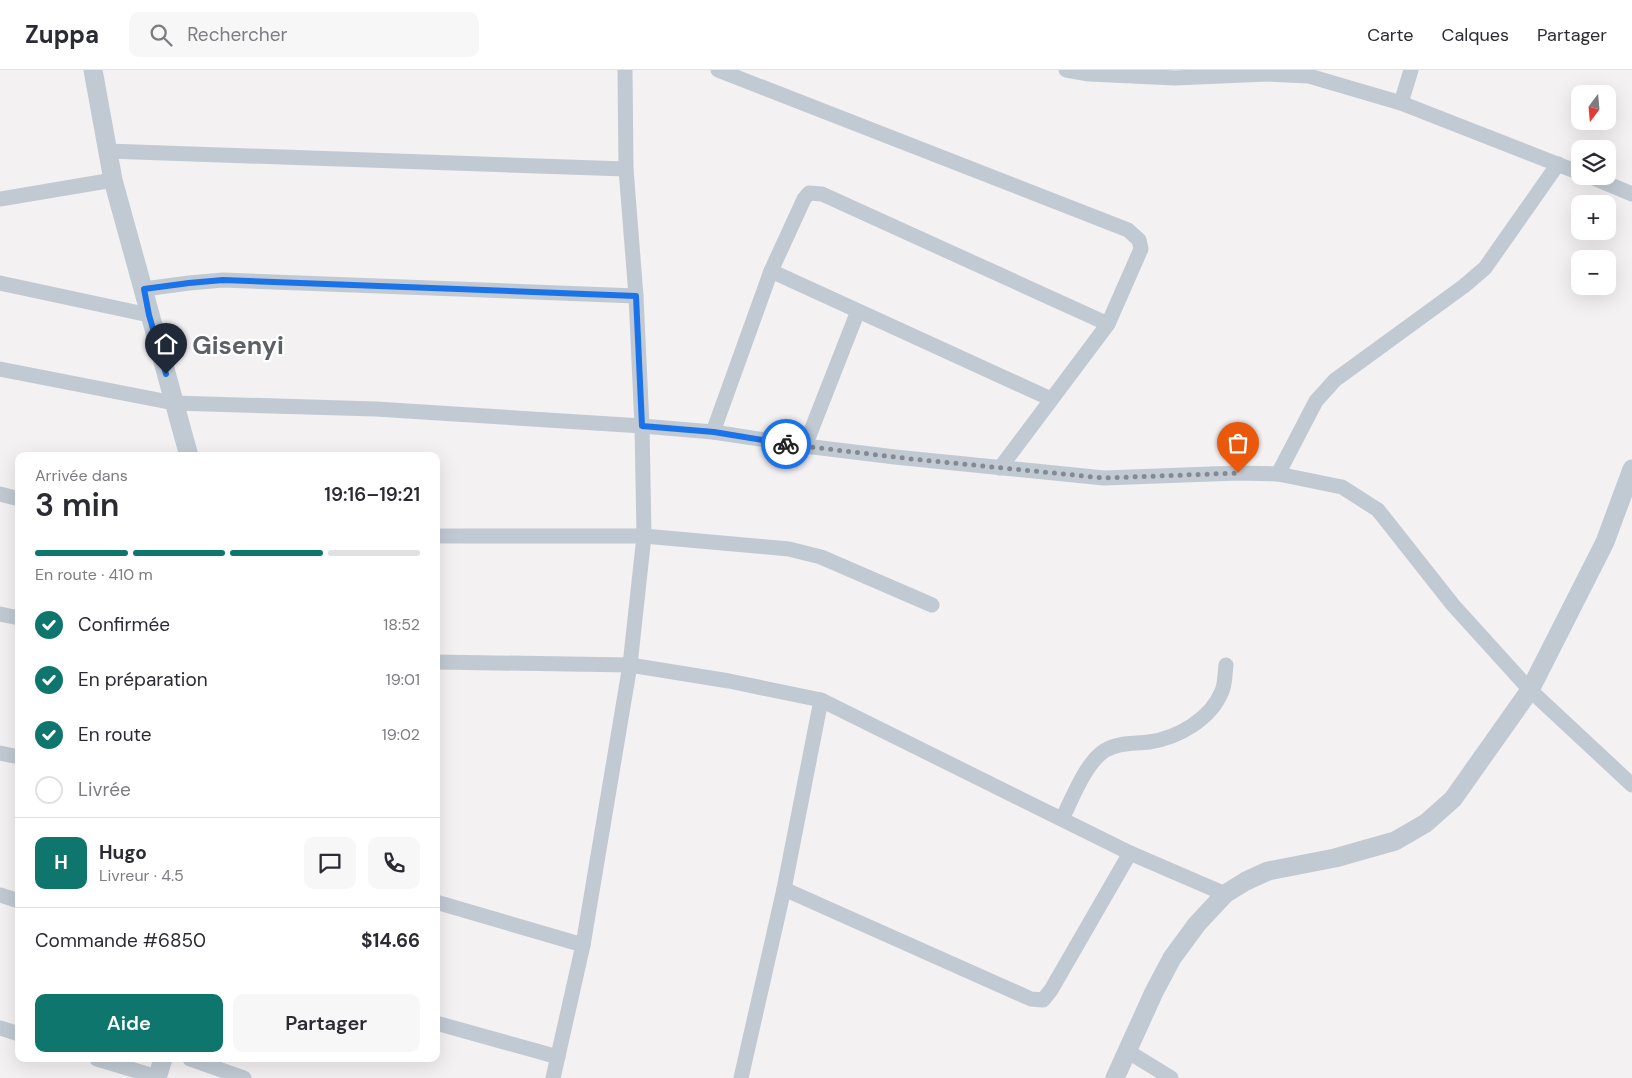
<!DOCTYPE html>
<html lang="fr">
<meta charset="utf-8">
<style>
:root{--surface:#fff;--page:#f7f7f7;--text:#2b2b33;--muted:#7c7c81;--line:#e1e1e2;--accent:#0f766e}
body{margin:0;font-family:"DM Sans",sans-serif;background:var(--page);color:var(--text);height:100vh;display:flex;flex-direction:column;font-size:19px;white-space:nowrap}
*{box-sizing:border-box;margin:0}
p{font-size:16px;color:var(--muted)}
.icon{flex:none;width:28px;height:28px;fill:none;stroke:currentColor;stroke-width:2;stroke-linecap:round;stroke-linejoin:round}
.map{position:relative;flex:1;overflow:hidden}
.panel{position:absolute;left:15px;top:382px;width:425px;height:610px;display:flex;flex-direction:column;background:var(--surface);border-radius:10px;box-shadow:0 5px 20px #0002}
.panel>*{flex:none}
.needle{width:32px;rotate:196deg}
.buttons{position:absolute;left:1571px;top:15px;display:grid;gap:10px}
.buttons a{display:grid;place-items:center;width:45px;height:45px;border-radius:10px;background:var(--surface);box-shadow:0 5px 20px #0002;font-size:25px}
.pin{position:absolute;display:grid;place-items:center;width:42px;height:42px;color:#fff;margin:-51px -21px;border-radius:50% 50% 50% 0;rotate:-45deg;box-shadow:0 0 5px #0007}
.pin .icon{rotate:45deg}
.courier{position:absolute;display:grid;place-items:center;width:50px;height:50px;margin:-25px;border:4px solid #1a73e8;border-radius:50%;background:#fff;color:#222;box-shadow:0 1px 6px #0007}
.overview em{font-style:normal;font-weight:600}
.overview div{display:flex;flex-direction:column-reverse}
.overview{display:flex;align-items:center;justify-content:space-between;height:85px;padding:0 20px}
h1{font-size:32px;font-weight:600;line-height:38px}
.bar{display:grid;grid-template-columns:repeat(4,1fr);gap:8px 5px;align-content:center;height:60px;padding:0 20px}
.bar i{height:6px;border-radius:4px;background:var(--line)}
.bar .selected{background:var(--accent)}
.bar p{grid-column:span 4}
.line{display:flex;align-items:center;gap:12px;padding:0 20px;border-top:1px solid var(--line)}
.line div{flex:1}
.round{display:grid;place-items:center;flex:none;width:52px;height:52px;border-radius:10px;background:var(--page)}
ol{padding:0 20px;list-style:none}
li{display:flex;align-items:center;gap:15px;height:55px}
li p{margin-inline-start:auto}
li .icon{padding:5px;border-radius:50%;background:var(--accent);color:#fff;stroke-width:4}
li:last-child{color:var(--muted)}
li i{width:28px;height:28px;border:2px solid var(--line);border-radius:50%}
.cta{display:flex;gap:10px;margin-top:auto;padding:10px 20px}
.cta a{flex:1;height:58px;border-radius:10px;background:var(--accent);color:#fff;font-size:20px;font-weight:600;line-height:58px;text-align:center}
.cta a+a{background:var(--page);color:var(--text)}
header{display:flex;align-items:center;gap:30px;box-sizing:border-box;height:70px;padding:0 25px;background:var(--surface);border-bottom:1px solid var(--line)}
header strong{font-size:24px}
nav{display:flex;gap:28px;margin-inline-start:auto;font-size:18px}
.search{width:350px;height:45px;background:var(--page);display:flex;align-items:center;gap:12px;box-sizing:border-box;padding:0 18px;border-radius:10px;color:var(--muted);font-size:19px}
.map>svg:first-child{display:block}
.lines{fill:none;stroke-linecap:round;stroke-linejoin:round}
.minor{stroke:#c1c9d3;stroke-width:15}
.tertiary{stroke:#c1c9d3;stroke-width:19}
.done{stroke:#838a93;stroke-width:5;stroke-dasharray:0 9}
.route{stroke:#1a73e8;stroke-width:6}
.labels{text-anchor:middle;stroke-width:4.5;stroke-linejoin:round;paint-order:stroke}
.town-label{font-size:25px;font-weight:bold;fill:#5d6066;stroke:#fff}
</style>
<header>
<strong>Zuppa</strong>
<div class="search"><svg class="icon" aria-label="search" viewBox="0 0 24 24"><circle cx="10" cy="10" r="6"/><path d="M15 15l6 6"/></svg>Rechercher</div>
<nav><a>Carte</a><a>Calques</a><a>Partager</a></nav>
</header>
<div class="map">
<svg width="1632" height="1008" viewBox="0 0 1632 1008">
<rect width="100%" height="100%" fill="#f3f1f1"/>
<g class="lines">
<g class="minor">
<path d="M 718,0 L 1128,160 L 1139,170 L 1141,179 L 1108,254 L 1000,398"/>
<path d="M 1066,0 L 1089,4 L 1175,8 L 1267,4 L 1309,6 L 1401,33 L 1580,103"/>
<path d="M 1401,33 L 1411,0"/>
<path d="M 107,81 L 626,99"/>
<path d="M 1589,106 L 1632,124"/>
<path d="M 0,129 L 113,110"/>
<path d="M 771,201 L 1051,329"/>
<path d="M 0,213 L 149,245"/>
<path d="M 144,219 L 189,213 L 223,210 L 636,226"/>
<path d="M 0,299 L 174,333 L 376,339 L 642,356 L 713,362 L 805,376 L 895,387 L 1104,408 L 1238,403 L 1278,404 L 1342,417 L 1378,440 L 1453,535 L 1511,599 L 1530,620 L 1632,715"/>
<path d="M 713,362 L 771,201 L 804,129 L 809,123 L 822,124 L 1108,254"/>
<path d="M 805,376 L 858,241"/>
<path d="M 1278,404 L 1316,331 L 1335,310 L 1464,216 L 1485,198 L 1558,94"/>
<path d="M 0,424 L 19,429"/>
<path d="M 436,466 L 644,466 L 789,479 L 821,487 L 932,535"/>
<path d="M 0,544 L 19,548"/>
<path d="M 436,592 L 630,595 L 729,611 L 821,630 L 1130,783 L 1225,824"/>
<path d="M 0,683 L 19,687"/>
<path d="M 1062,749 C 1072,729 1085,694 1104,681 C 1118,672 1134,674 1149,672 C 1178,668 1211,649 1222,621 C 1225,614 1225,603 1226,595"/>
<path d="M 784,819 L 1031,929 L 1043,930 L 1051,920 L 1130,783"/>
<path d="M 0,825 L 19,831"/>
<path d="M 436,832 L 583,875"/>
<path d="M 436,953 L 558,987"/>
<path d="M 0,958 L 19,964"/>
<path d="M 1127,981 L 1171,1008"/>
<path d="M 97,989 L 157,1007"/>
<path d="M 190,989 L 244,1008"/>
<path d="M 553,1008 L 583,875 L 630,595 L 644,466 L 642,356 L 636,226 L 626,99 L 625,0"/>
<path d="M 741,1008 L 784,819 L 821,630"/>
</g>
<g class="tertiary">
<path d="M 93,0 L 113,110 L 189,386"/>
<path d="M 157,1008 L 163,989"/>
<path d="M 1115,1008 L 1154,922 L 1172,888 L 1197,854 L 1225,824 L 1246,811 L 1268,801 L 1335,788 L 1395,771 L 1426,753 L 1453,729 L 1530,620 L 1605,472 L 1632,399"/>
</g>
</g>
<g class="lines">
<path class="done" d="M 786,374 L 912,389 L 1104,408 L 1238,403"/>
<path class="route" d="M 166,304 L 149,245 L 144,219 L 189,213 L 223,210 L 636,226 L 642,356 L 714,362 L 786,374"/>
</g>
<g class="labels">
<g class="town-label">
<text x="238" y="284">Gisenyi</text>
</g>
</g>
</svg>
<div class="buttons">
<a><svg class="needle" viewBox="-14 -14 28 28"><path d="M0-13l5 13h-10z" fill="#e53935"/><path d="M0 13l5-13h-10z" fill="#7c7c81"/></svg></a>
<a><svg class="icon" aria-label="layers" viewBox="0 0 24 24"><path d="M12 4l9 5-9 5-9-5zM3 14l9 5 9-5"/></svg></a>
<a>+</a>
<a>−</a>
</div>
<div class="pin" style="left:1238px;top:403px;background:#ea580c"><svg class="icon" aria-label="bag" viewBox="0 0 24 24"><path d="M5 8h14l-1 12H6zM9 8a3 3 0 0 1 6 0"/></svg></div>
<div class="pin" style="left:166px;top:304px;background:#1f2937"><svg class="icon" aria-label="home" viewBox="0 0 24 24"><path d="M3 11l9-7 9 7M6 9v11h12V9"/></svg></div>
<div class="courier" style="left:786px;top:374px"><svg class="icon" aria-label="bike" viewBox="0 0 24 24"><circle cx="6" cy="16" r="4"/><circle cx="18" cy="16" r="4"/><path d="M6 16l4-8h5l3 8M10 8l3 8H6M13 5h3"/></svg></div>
<section class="panel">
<div class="overview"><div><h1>3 min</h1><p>Arrivée dans</p></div><em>19:16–19:21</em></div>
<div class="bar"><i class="selected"></i><i class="selected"></i><i class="selected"></i><i></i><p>En route · 410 m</p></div>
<ol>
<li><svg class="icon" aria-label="check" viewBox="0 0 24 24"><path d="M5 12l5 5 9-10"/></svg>Confirmée<p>18:52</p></li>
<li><svg class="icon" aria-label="check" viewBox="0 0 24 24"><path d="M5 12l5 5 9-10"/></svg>En préparation<p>19:01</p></li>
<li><svg class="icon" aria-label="check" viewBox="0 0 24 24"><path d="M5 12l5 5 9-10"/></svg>En route<p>19:02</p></li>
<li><i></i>Livrée</li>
</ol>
<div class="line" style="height:90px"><b class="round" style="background:var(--accent);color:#fff">H</b><div><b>Hugo</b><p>Livreur · 4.5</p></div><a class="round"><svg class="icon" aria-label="chat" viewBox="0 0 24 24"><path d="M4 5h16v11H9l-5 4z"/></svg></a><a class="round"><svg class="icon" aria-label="phone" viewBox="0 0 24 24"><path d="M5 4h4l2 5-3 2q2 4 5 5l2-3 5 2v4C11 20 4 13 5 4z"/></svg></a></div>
<div class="line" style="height:65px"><div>Commande #6850</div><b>$14.66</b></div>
<div class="cta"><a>Aide</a><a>Partager</a></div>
</section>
</div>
